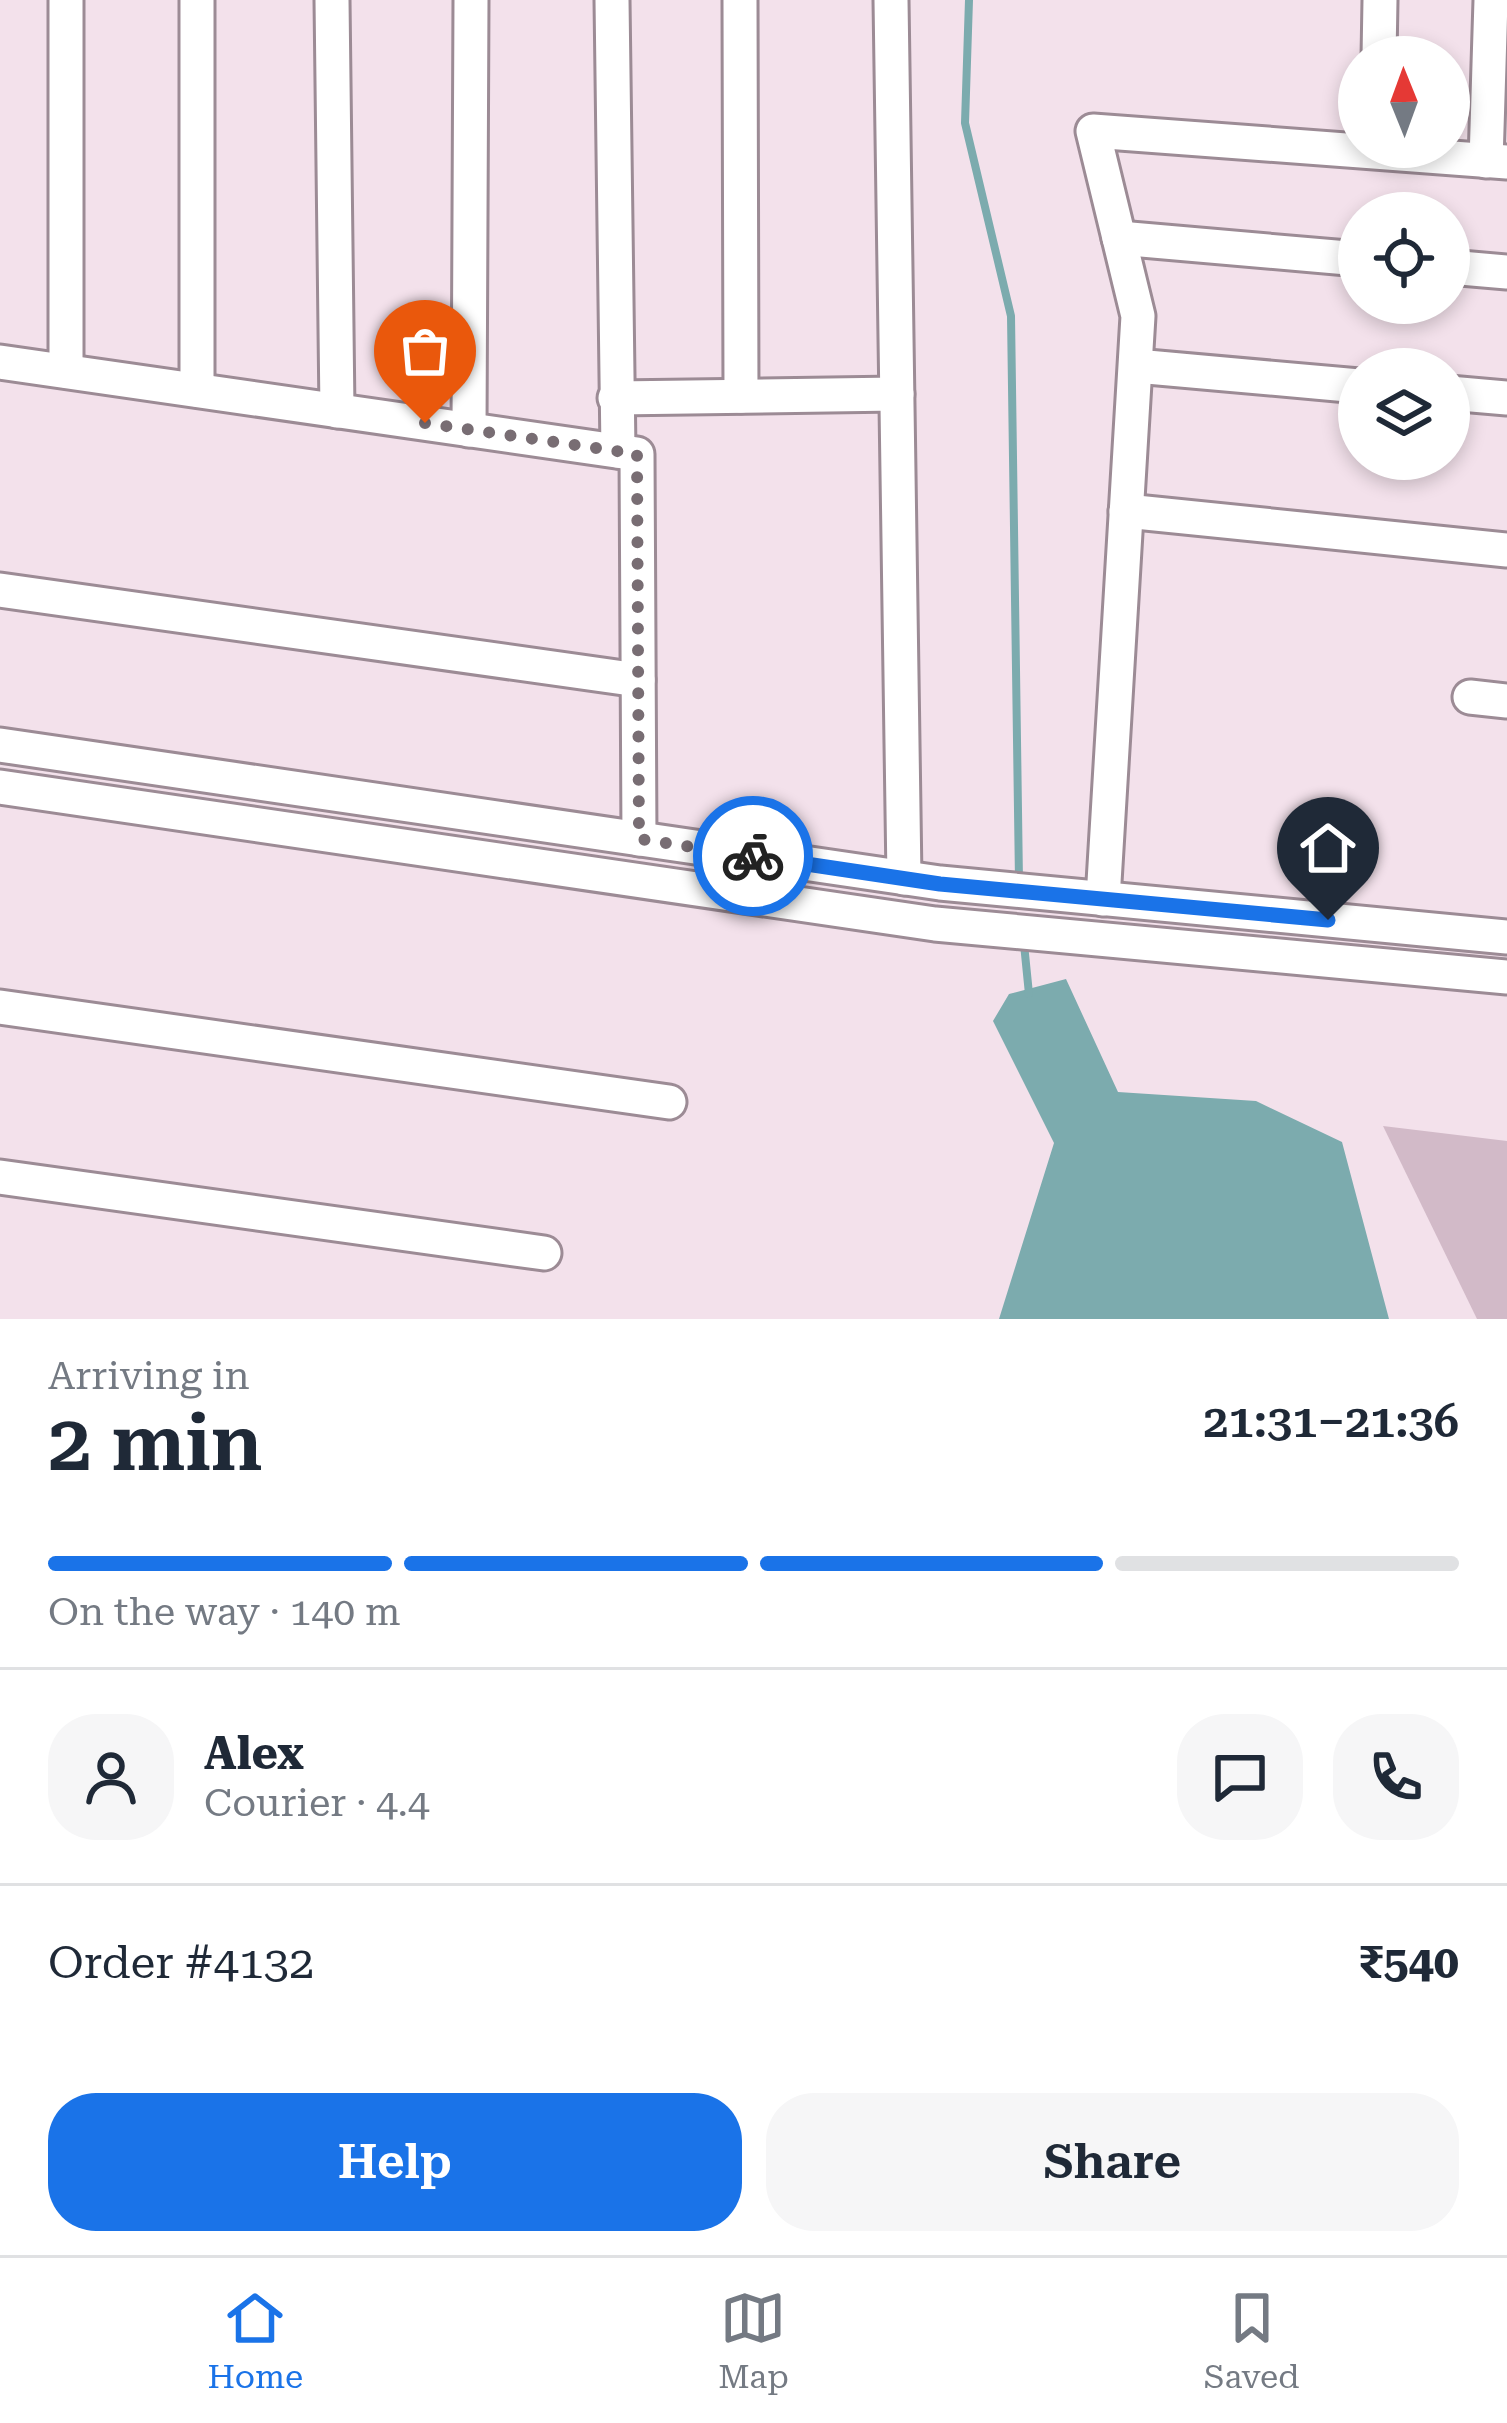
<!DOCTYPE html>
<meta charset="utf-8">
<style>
:root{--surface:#fff;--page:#f6f6f7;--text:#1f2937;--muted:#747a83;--line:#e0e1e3;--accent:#1a73e8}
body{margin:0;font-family:"Roboto Serif",serif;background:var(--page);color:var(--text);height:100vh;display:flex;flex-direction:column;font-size:45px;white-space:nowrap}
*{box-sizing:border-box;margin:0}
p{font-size:39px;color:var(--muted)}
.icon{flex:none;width:66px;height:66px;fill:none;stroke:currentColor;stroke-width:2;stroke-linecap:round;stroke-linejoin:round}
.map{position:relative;height:1319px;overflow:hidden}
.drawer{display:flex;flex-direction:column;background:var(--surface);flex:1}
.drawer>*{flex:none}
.needle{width:78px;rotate:359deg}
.fabs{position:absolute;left:1338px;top:36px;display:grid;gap:24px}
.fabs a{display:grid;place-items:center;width:132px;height:132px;border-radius:50%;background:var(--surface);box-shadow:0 6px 18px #0003;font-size:60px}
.pin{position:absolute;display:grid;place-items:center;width:102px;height:102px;color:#fff;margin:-123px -51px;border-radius:50% 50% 50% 0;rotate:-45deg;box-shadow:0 0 12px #0007}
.pin .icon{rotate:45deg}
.courier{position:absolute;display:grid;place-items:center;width:120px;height:120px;margin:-60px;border:9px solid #1a73e8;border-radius:50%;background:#fff;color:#222;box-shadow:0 3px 15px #0007}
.overview em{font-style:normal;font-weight:600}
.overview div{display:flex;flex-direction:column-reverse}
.overview{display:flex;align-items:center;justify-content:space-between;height:204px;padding:0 48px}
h1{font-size:78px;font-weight:600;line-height:90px}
.bar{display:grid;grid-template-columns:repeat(4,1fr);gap:18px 12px;align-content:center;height:144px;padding:0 48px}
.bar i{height:15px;border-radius:9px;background:var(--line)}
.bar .on{background:var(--accent)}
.bar p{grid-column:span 4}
.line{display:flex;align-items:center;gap:30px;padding:0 48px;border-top:3px solid var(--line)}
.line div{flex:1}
.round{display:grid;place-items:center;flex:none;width:126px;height:126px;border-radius:48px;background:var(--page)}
.button{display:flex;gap:24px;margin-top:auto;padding:24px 48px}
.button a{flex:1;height:138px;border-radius:48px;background:var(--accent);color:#fff;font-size:48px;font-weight:600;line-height:138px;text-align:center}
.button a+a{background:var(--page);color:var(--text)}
.tabs{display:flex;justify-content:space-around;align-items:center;height:168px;border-top:3px solid var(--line);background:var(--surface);font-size:33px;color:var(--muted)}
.tabs a{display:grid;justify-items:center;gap:6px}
.tabs .on{color:var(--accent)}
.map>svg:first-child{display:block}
.green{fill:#d2bac8}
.water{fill:#7cabae}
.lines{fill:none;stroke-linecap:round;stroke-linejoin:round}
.stream{stroke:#7cabae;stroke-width:8}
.minor-casing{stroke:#9c8b95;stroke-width:39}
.minor{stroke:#fff;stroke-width:33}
.done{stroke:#786d73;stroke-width:12;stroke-dasharray:0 21.6}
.route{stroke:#1a73e8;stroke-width:15}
</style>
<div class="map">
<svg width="1507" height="1319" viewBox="0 0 1507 1319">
<rect width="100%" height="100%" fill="#f3e1eb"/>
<path class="green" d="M 1383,1126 L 1507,1141 L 1507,1319 L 1477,1319 Z"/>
<path class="water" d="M 1066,979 L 1118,1092 L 1256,1101 L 1342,1142 L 1389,1319 L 999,1319 L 1054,1143 L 993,1021 L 1009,994 Z"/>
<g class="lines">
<g class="stream">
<path d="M 969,0 L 965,123 L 1011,316 L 1019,881"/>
<path d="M 1024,944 L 1029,994"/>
</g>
<defs>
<g id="minor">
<path d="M 66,0 L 66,371"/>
<path d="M 332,0 L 337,411"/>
<path d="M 612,0 L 618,451"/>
<path d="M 740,0 L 741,396"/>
<path d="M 891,0 L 904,878"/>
<path d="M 1379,57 L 1380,0"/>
<path d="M 1486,161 L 1491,0"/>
<path d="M 1119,238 L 1359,259"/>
<path d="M 1449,267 L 1507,272"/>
<path d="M 0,362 L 637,454 L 639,839"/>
<path d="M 1136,366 L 1359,386"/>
<path d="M 197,390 L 197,0"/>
<path d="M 1449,393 L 1507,398"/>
<path d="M 615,398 L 897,394"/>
<path d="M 469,430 L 471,0"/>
<path d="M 1126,511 L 1507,550"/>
<path d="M 0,590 L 638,680"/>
<path d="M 1470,697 L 1507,701"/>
<path d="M 0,745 L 940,883 L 1507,937"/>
<path d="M 0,787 L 935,924 L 1507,977"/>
<path d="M 1103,899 L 1138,316 L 1093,131 L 1507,162"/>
<path d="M 0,1007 L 669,1102"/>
<path d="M 0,1177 L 544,1253"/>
</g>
</defs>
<use href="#minor" class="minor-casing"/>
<use href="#minor" class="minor"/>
</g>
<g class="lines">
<path class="done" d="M 425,423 L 637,454 L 639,839 L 753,856"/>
<path class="route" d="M 753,856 L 940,884 L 1328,920"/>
</g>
</svg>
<div class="fabs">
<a><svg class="needle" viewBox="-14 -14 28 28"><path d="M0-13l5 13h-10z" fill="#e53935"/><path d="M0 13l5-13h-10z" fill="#747a83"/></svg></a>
<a><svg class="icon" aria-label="locate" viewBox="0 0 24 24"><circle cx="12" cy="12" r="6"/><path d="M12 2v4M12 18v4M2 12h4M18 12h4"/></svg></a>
<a><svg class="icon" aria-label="layers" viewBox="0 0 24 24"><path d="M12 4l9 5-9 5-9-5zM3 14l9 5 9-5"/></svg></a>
</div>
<div class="pin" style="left:425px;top:423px;background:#ea580c"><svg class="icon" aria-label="bag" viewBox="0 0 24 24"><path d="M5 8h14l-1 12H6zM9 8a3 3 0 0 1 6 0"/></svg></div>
<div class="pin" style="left:1328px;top:920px;background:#1f2937"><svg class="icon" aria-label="home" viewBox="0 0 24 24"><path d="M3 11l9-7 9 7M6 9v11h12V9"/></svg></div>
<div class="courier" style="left:753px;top:856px"><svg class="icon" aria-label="bike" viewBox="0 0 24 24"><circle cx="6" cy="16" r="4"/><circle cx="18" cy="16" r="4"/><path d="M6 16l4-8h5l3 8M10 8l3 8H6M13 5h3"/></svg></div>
</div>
<section class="drawer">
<div class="overview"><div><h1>2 min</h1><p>Arriving in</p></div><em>21:31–21:36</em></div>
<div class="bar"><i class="on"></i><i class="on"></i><i class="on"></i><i></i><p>On the way · 140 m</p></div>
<div class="line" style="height:216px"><a class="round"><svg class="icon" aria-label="person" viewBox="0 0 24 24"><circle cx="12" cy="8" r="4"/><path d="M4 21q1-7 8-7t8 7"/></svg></a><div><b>Alex</b><p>Courier · 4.4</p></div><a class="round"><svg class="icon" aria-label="chat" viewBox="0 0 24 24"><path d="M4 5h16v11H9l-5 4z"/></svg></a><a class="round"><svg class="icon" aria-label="phone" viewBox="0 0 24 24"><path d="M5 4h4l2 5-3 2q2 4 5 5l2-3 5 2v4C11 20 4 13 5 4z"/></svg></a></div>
<div class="line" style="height:156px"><div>Order #4132</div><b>₹540</b></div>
<div class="button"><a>Help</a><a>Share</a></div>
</section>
<nav class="tabs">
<a class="on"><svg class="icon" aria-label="home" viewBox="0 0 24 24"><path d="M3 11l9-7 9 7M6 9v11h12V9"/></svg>Home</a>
<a><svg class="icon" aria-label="map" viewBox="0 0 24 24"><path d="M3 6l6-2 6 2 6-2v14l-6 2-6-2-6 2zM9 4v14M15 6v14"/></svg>Map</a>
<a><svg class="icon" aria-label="saved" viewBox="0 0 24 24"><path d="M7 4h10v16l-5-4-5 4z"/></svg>Saved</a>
</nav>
